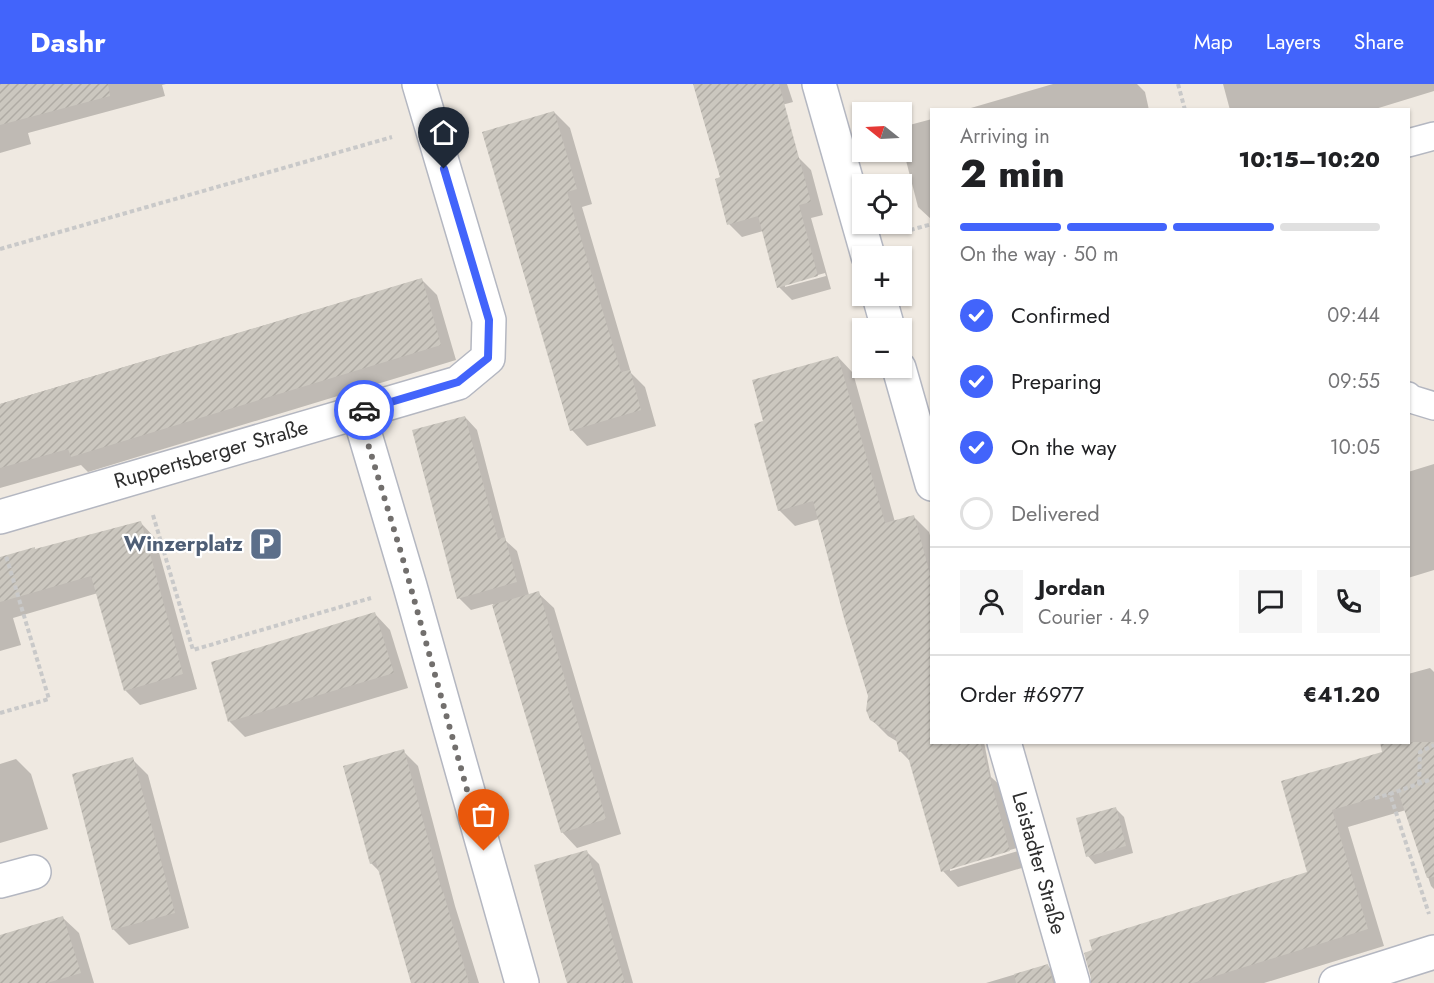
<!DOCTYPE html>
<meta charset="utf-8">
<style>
:root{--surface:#fff;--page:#f6f6f6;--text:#202124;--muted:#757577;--line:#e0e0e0;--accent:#4264fb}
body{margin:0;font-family:Jost,sans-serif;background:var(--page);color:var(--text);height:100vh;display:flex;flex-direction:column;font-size:22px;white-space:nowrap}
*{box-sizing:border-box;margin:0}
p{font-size:20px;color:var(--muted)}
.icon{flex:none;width:33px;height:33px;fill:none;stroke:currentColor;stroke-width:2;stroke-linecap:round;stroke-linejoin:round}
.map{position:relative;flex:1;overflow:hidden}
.panel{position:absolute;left:930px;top:24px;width:480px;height:636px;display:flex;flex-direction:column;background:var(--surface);border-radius:0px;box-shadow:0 2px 4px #0004}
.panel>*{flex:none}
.needle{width:39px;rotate:288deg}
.buttons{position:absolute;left:852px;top:18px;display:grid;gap:12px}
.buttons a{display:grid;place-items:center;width:60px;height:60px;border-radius:0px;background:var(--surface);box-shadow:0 2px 4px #0004;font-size:30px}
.pin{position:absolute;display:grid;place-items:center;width:51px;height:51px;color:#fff;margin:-62px -26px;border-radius:50% 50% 50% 0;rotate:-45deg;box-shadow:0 0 6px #0007}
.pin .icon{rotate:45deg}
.courier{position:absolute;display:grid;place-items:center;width:60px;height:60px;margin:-30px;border:4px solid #4264fb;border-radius:50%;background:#fff;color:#222;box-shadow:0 2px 8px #0007}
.overview em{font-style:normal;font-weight:800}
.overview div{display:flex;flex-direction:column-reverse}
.overview{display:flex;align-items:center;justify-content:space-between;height:102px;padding:0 30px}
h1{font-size:39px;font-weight:800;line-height:45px}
.bar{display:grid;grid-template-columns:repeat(4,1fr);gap:9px 6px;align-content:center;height:72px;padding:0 30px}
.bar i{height:8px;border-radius:4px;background:var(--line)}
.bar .active{background:var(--accent)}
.bar p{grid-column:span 4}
.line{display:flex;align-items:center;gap:15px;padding:0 30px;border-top:2px solid var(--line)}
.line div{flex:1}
.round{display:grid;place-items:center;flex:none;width:63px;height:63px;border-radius:0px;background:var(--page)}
ol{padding:0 30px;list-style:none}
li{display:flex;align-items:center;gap:18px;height:66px}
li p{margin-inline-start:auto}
li .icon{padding:6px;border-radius:50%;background:var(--accent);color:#fff;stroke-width:4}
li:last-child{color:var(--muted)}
li i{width:33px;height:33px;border:3px solid var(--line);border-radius:50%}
header{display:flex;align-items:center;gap:36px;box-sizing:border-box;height:84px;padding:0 30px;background:var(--accent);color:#fff}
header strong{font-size:28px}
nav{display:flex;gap:33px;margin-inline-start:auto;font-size:21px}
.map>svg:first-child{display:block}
.shadow{fill:#0003;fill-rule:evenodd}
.building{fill:url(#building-hatch)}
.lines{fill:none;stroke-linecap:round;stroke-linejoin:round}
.lane-casing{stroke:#b4b7c1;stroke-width:30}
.street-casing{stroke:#b4b7c1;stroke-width:36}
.path{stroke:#c9c9c9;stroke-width:4;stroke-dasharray:4.5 3;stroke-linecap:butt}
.lane{stroke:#fff;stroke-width:27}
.street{stroke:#fff;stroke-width:33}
.done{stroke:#726f6d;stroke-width:6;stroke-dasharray:0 10.8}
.route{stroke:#4264fb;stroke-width:8}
.labels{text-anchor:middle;stroke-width:4.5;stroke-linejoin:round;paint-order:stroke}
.street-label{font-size:21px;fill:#2e2e2e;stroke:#fff}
.service-label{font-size:21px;font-weight:bold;fill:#4e5e75;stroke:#fff;text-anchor:end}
</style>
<header>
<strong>Dashr</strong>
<nav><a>Map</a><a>Layers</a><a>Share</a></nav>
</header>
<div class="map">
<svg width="1434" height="899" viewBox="0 0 1434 899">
<defs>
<pattern id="building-hatch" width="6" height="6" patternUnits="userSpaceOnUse" patternTransform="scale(1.5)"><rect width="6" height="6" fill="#cbc7bf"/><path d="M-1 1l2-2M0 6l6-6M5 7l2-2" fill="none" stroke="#afaba4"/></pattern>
</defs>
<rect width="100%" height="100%" fill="#efe9e1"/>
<g class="shadow">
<path d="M 0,0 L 166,0 L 162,1 L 165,12 L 28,49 L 31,60 L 0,69 Z"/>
<path d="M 695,0 L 787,0 L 793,18 L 778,22 L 798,73 L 811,86 L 823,131 L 811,134 L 831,205 L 792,216 L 779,203 L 763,147 L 742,153 L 729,140 L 722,94 ZM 825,189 L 826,192 L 785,203 L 785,200 Z"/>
<path d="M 1053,0 L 1137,0 L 1145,8 L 1149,26 L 964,26 Z"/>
<path d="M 1223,0 L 1434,0 L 1434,7 L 1372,26 L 1230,26 Z"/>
<path d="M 554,28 L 570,44 L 592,120 L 582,123 L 631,289 L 645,303 L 656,342 L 587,362 L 572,346 Z"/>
<path d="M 932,35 L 932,136 L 918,123 L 902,61 L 902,43 Z"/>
<path d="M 421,195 L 437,211 L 456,276 L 88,388 L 81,381 L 0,404 L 0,320 Z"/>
<path d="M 838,273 L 853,289 L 895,438 L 913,432 L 929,448 L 932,458 L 932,658 L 984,658 L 991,693 L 1003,704 L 1025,783 L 958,803 L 943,787 L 910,677 L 900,667 L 898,658 L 888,652 L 872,636 L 869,612 L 819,435 L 795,442 L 779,426 L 765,338 ZM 1017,764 L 1018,767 L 950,787 L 950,783 Z"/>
<path d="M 465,333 L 477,346 L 506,457 L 517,467 L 529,511 L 538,509 L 554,524 L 621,750 L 577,764 L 562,748 L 493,520 L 471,526 L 459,514 Z"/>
<path d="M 1434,380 L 1434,486 L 1408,494 L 1408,388 Z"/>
<path d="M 140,438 L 155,454 L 197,605 L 140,621 L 125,606 L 98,509 L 13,534 L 21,561 L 0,567 L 0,475 Z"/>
<path d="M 375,530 L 390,546 L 408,604 L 245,653 L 230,638 L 213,579 Z"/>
<path d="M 1430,584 L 1434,588 L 1434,805 L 1431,802 L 1406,726 L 1348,743 L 1384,862 L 1264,899 L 1093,899 L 1308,789 L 1283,698 L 1384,669 L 1408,658 L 1408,590 Z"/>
<path d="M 403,667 L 418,682 L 455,822 L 479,899 L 412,899 L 380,788 L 371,779 Z"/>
<path d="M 16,675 L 31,690 L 48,745 L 0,759 L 0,680 Z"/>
<path d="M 132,675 L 148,691 L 189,844 L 129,861 L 113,845 Z"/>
<path d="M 1116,725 L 1124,733 L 1133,769 L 1095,780 L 1088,772 Z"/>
<path d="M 587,768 L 599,780 L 633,899 L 568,899 Z"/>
<path d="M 63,834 L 79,849 L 94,899 L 0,899 L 0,853 Z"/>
<path d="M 1047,881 L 1065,899 L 986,899 Z"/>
</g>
<g class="building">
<path d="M 0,0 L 108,0 L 110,12 L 0,41 Z"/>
<path d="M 693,0 L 779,0 L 811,118 L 799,121 L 818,192 L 777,204 L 758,132 L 727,141 L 715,95 L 720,93 Z"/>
<path d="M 554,27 L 577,105 L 567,108 L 621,288 L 630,286 L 641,326 L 570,347 L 482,48 Z"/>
<path d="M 422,194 L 441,261 L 71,373 L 68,365 L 0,384 L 0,320 Z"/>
<path d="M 838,272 L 885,439 L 914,431 L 932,497 L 932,658 L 980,658 L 1010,767 L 941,788 L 906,666 L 899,668 L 895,651 L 870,636 L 866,626 L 868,612 L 844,534 L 813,417 L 778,427 L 754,340 L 763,337 L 752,296 Z"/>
<path d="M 465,332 L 498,455 L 505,453 L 517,498 L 457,515 L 412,346 Z"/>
<path d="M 141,437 L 183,590 L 124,607 L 91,492 L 0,518 L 0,473 L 35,463 L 35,465 Z"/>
<path d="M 539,507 L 606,735 L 561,749 L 492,521 Z"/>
<path d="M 375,528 L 394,589 L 228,638 L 211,578 Z"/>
<path d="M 1380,658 L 1434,658 L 1434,793 L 1427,794 L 1398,707 L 1332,726 L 1368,845 L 1193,899 L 1091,899 L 1091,894 L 1084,869 L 1092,866 L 1089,856 L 1307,788 L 1281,697 L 1382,668 Z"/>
<path d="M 404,665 L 442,807 L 443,807 L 469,899 L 411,899 L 376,778 L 370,780 L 343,682 Z"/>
<path d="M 133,673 L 175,829 L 112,846 L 72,690 Z"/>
<path d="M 1116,723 L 1126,762 L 1086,773 L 1076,734 Z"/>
<path d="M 587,766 L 600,811 L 625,899 L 567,899 L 546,826 L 534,781 Z"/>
<path d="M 63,832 L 81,889 L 47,899 L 0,899 L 0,851 Z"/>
<path d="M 1048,880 L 1053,899 L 1016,899 L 1014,890 Z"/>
</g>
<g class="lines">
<defs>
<g id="lane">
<path d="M 1408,59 L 1434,52"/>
<path d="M 1408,312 L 1411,315 L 1434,322"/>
</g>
<g id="street">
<path d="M 819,0 L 868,172"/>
<path d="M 879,212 L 888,244"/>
<path d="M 899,284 L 932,400"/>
<path d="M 358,327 L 410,502 L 522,899"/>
<path d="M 0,433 L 458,299 L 488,274 L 489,236 L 419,0"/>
<path d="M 1004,658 L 1073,899"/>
<path d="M 0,797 L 34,788"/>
<path d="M 1336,899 L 1434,868"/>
</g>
</defs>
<use href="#lane" class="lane-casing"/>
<use href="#street" class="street-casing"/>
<g class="path">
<path d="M 1178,0 L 1185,26"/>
<path d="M 903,148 L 932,140"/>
<path d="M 0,165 L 392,53"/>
<path d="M 153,431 L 193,566 L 371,514"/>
<path d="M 0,629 L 49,615 L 6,472"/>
<path d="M 1429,696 L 1390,710 L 1429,830"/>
<path d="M 1419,700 L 1420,668 L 1434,661"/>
<path d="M 1375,714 L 1390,710"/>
</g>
<use href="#lane" class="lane"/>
<use href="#street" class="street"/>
</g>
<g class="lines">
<path class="done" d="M 364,326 L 358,327 L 402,472 L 484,767"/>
<path class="route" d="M 364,326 L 458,298 L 488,274 L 489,236 L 444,85"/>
</g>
<defs>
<symbol id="parking-square" viewBox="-11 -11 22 22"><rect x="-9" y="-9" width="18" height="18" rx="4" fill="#5c6f8a" stroke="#fff"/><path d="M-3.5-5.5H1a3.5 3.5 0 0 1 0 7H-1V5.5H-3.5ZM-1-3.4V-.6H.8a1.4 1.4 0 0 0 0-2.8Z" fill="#fff"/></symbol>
</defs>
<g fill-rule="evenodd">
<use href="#parking-square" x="247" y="441" width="38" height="38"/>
</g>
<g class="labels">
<g class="street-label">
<text transform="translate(211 370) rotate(-16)" y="7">Ruppertsberger Straße</text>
<text transform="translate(1039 779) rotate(74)" y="7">Leistadter Straße</text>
</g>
<g class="service-label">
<text x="243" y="467">Winzerplatz</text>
</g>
</g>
</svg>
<div class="buttons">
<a><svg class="needle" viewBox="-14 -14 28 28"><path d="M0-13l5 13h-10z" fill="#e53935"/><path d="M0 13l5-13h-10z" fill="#757577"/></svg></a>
<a><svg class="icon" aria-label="locate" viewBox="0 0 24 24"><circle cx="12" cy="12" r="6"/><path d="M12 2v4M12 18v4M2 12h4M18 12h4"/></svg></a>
<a>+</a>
<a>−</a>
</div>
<div class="pin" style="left:484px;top:767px;background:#ea580c"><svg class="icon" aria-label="bag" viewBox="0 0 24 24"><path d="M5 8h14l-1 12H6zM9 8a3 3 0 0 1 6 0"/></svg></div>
<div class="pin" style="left:444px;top:85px;background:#1f2937"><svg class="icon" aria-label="home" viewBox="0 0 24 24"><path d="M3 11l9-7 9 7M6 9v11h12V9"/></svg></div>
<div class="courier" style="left:364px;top:326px"><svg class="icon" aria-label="car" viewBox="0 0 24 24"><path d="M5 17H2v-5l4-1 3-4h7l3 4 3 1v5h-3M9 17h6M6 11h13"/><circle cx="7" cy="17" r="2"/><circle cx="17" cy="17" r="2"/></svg></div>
<section class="panel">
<div class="overview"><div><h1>2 min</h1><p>Arriving in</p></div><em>10:15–10:20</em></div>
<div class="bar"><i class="active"></i><i class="active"></i><i class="active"></i><i></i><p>On the way · 50 m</p></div>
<ol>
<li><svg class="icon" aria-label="check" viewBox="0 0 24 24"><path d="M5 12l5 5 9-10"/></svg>Confirmed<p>09:44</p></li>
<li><svg class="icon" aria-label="check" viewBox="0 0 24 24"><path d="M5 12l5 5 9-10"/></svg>Preparing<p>09:55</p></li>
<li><svg class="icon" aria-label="check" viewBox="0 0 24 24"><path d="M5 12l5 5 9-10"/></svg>On the way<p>10:05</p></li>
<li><i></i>Delivered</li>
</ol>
<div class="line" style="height:108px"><a class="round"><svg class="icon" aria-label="person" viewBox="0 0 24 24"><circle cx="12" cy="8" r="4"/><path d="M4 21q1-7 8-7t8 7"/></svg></a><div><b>Jordan</b><p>Courier · 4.9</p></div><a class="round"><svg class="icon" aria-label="chat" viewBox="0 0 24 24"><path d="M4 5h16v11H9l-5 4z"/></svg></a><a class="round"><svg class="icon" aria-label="phone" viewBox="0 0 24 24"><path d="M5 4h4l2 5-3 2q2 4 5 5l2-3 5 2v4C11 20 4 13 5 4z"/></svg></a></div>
<div class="line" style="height:78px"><div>Order #6977</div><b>€41.20</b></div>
</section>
</div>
